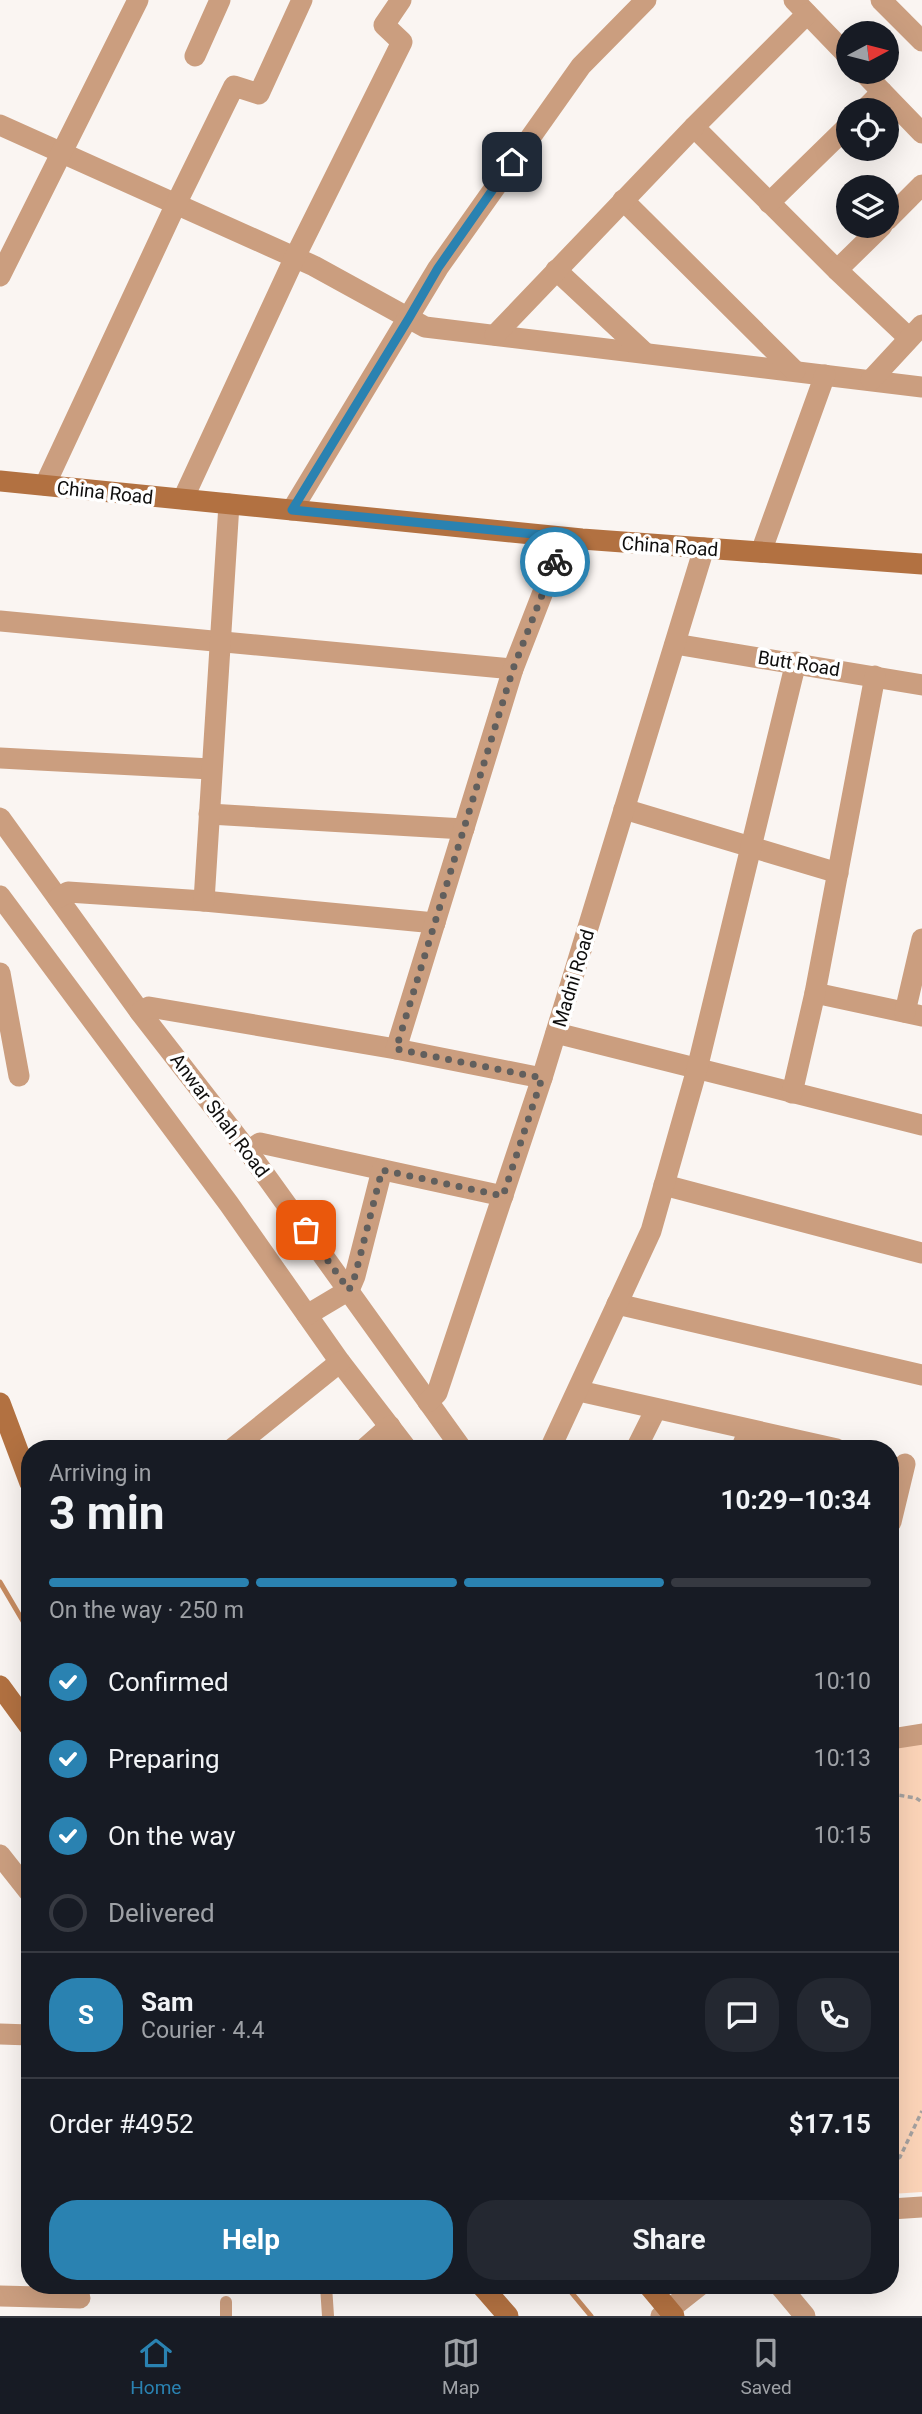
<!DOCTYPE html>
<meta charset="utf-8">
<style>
:root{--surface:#171b24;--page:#242831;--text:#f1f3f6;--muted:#9ea1a6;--line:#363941;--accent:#2a82b1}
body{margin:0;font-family:Roboto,sans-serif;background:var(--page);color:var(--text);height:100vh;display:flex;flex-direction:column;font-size:26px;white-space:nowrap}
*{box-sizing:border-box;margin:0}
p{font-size:23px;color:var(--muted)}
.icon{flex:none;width:38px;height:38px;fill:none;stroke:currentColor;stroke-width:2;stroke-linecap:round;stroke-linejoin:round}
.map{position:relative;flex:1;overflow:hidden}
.drawer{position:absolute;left:21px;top:1440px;width:878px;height:854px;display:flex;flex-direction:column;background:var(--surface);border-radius:28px;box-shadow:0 7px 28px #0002}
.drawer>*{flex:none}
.needle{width:46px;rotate:83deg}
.tools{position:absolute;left:836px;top:21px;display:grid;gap:14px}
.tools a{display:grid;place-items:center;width:63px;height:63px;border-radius:50%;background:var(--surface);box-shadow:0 7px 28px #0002;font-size:35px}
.pin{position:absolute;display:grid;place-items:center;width:60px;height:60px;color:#fff;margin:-30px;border-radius:14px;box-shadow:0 4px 10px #0006}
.courier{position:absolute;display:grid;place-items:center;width:70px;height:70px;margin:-35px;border:5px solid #2a82b1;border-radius:50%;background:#fff;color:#222;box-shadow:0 2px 9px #0007}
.overview em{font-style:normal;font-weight:700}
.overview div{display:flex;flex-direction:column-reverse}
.overview{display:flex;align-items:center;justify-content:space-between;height:119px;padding:0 28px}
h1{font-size:46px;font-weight:700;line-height:52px}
.bar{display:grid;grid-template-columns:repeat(4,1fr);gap:10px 7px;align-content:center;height:84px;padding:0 28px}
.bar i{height:9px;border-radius:5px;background:var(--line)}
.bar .on{background:var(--accent)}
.bar p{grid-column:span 4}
.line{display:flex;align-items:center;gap:18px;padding:0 28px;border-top:2px solid var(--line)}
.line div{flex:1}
.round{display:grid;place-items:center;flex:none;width:74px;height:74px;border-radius:28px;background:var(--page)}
ol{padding:0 28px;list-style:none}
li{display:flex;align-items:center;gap:21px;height:77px}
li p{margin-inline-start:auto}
li .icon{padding:7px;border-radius:50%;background:var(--accent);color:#fff;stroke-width:4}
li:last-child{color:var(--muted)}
li i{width:38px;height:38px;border:4px solid var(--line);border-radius:50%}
.action{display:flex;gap:14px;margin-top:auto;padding:14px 28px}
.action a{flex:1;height:80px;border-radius:28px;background:var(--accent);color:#fff;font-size:28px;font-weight:700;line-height:80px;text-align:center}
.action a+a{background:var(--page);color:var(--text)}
.tabs{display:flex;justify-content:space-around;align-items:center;height:98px;border-top:2px solid var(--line);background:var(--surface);font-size:19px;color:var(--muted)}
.tabs a{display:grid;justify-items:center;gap:4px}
.tabs .on{color:var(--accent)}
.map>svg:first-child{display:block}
.green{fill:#fcd4b8}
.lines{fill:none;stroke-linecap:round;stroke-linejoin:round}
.stream{stroke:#c68b60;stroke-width:5}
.path{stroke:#a5a19f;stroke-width:3.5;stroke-dasharray:5 3.5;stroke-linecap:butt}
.service{stroke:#cb9e7f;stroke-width:12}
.minor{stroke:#cb9e7f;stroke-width:21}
.tertiary{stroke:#cb9e7f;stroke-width:21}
.secondary{stroke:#b27141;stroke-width:21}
.done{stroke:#615f5d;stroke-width:7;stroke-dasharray:0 12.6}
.route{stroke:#2a82b1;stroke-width:9}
.labels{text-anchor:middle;stroke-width:7;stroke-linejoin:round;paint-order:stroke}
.street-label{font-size:19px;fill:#0f0e0d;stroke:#fff}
</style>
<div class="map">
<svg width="922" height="2316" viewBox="0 0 922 2316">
<rect width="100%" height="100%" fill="#faf5f2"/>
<path class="green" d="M 922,1741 L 922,2192 L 891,2194 L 891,1747 Z"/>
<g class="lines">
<g class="stream">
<path d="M 0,1582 L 30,1633"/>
<path d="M 566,2286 L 591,2316"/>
</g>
<g class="path">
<path d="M 891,1794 L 916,1798 L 922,1802"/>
<path d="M 891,2163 L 900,2157 L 922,2111"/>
</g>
<g class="service">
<path d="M 326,2286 L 328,2316"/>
<path d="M 226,2316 L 226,2302"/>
</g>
<g class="minor">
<path d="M 794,0 L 849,57"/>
<path d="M 881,0 L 922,41"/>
<path d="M 807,14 L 694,127 L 837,270 L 882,226"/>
<path d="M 195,56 L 220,0"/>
<path d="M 863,72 L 922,133"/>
<path d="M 864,110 L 882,92"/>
<path d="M 0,125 L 314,266 L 425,327 L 922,387"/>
<path d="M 623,200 L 795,371"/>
<path d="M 769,203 L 849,125"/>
<path d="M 887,220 L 922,185"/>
<path d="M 556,270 L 645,353"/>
<path d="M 837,270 L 909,338"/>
<path d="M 0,276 L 138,0"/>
<path d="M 495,335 L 694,127"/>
<path d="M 871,380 L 922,325"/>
<path d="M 45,485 L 176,204 L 234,86 L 259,94 L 302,0"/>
<path d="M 183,499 L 295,257 L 402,42 L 384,25 L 401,0"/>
<path d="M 761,552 L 825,375"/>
<path d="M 0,621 L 513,669"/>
<path d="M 675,644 L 922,685"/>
<path d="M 0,758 L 211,769"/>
<path d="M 624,809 L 838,873"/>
<path d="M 209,814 L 464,829"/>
<path d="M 0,818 L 140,1012 L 248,1151 L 462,1449"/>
<path d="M 0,896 L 229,1204 L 340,1362 L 407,1449"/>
<path d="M 58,898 L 68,892 L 204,901 L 435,923"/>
<path d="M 204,901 L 229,504"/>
<path d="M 0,973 L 19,1076"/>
<path d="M 815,993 L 922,1016"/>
<path d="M 140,1012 L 149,1007 L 396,1049 L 542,1078"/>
<path d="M 905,1012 L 922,939"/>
<path d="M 556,1033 L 922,1125"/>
<path d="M 396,1049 L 513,669 L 564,538"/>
<path d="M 792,1093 L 815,993 L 875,676"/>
<path d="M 248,1151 L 260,1143 L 503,1196"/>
<path d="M 664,1185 L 922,1253"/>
<path d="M 617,1304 L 922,1375"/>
<path d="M 307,1315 L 349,1290 L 355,1276 L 382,1170"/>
<path d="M 579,1391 L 837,1449"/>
<path d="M 428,1402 L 437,1393 L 542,1078 L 704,548"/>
<path d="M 232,1449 L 340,1362"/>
<path d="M 364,1449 L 390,1426"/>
<path d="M 550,1449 L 651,1231 L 697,1069 L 796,662"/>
<path d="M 636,1449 L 656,1409"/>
<path d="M 741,1449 L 749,1430"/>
<path d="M 891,1522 L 905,1464"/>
<path d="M 0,1855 L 30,1893"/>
<path d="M 0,2034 L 30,2035"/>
<path d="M 780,2286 L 805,2316"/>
<path d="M 0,2296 L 80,2298"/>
</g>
<g class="tertiary">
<path d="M 292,510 L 438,268 L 581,66 L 646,0"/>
<path d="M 891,1739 L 922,1734"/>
<path d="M 891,2209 L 922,2207"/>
<path d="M 661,2316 L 699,2286"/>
</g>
<g class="secondary">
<path d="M 0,481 L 582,539 L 922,564"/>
<path d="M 0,1403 L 30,1483"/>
<path d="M 0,1686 L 30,1727"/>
<path d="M 482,2286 L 508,2316"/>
<path d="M 649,2286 L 674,2316"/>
</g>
</g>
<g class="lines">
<path class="done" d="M 306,1230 L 349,1290 L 355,1276 L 382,1170 L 503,1196 L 542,1078 L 396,1049 L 513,669 L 555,562"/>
<path class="route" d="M 512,162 L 438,268 L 409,318 L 292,510 L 564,537 L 555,562"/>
</g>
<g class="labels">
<g class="street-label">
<text transform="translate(105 492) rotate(6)" y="7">China Road</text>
<text transform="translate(670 546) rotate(4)" y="7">China Road</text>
<text transform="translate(799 663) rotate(9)" y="7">Butt Road</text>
<text transform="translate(573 978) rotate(-73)" y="7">Madni Road</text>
<text transform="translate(220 1115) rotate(53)" y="7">Anwar Shah Road</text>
</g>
</g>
</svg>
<div class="tools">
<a><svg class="needle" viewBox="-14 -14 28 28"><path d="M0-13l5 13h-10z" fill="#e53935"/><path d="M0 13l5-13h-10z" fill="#9ea1a6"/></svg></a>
<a><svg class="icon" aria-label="locate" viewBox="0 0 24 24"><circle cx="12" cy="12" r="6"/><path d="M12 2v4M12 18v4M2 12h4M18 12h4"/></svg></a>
<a><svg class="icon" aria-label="layers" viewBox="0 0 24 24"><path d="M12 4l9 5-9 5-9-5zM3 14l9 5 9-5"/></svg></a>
</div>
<div class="pin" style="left:306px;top:1230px;background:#ea580c"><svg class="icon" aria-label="bag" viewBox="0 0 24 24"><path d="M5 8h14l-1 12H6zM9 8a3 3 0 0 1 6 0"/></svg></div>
<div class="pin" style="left:512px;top:162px;background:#1f2937"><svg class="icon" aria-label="home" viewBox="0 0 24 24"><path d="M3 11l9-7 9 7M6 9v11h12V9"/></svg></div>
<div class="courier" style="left:555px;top:562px"><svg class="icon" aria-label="bike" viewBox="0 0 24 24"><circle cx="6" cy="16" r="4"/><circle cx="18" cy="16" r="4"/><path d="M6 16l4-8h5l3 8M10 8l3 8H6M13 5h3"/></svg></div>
<section class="drawer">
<div class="overview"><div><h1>3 min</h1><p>Arriving in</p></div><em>10:29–10:34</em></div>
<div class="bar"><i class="on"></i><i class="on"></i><i class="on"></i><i></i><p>On the way · 250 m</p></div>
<ol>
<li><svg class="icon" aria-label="check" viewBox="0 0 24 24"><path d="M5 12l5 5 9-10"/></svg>Confirmed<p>10:10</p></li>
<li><svg class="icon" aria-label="check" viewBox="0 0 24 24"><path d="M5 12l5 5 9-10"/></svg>Preparing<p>10:13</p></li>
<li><svg class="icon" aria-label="check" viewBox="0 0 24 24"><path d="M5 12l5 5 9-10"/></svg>On the way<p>10:15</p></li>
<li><i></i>Delivered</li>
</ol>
<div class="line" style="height:126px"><b class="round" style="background:var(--accent);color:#fff">S</b><div><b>Sam</b><p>Courier · 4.4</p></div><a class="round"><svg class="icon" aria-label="chat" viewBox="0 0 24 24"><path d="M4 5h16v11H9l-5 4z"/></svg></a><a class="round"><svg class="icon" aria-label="phone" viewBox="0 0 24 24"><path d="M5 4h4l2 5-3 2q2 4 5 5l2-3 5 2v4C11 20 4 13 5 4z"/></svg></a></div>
<div class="line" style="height:91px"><div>Order #4952</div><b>$17.15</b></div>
<div class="action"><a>Help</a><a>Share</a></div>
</section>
</div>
<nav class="tabs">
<a class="on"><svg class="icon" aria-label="home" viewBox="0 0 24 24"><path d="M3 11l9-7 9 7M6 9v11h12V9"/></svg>Home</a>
<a><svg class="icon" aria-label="map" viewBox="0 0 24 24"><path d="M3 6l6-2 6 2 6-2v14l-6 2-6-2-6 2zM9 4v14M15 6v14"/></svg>Map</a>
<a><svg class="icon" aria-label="saved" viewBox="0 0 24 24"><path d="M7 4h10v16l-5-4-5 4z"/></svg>Saved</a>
</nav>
